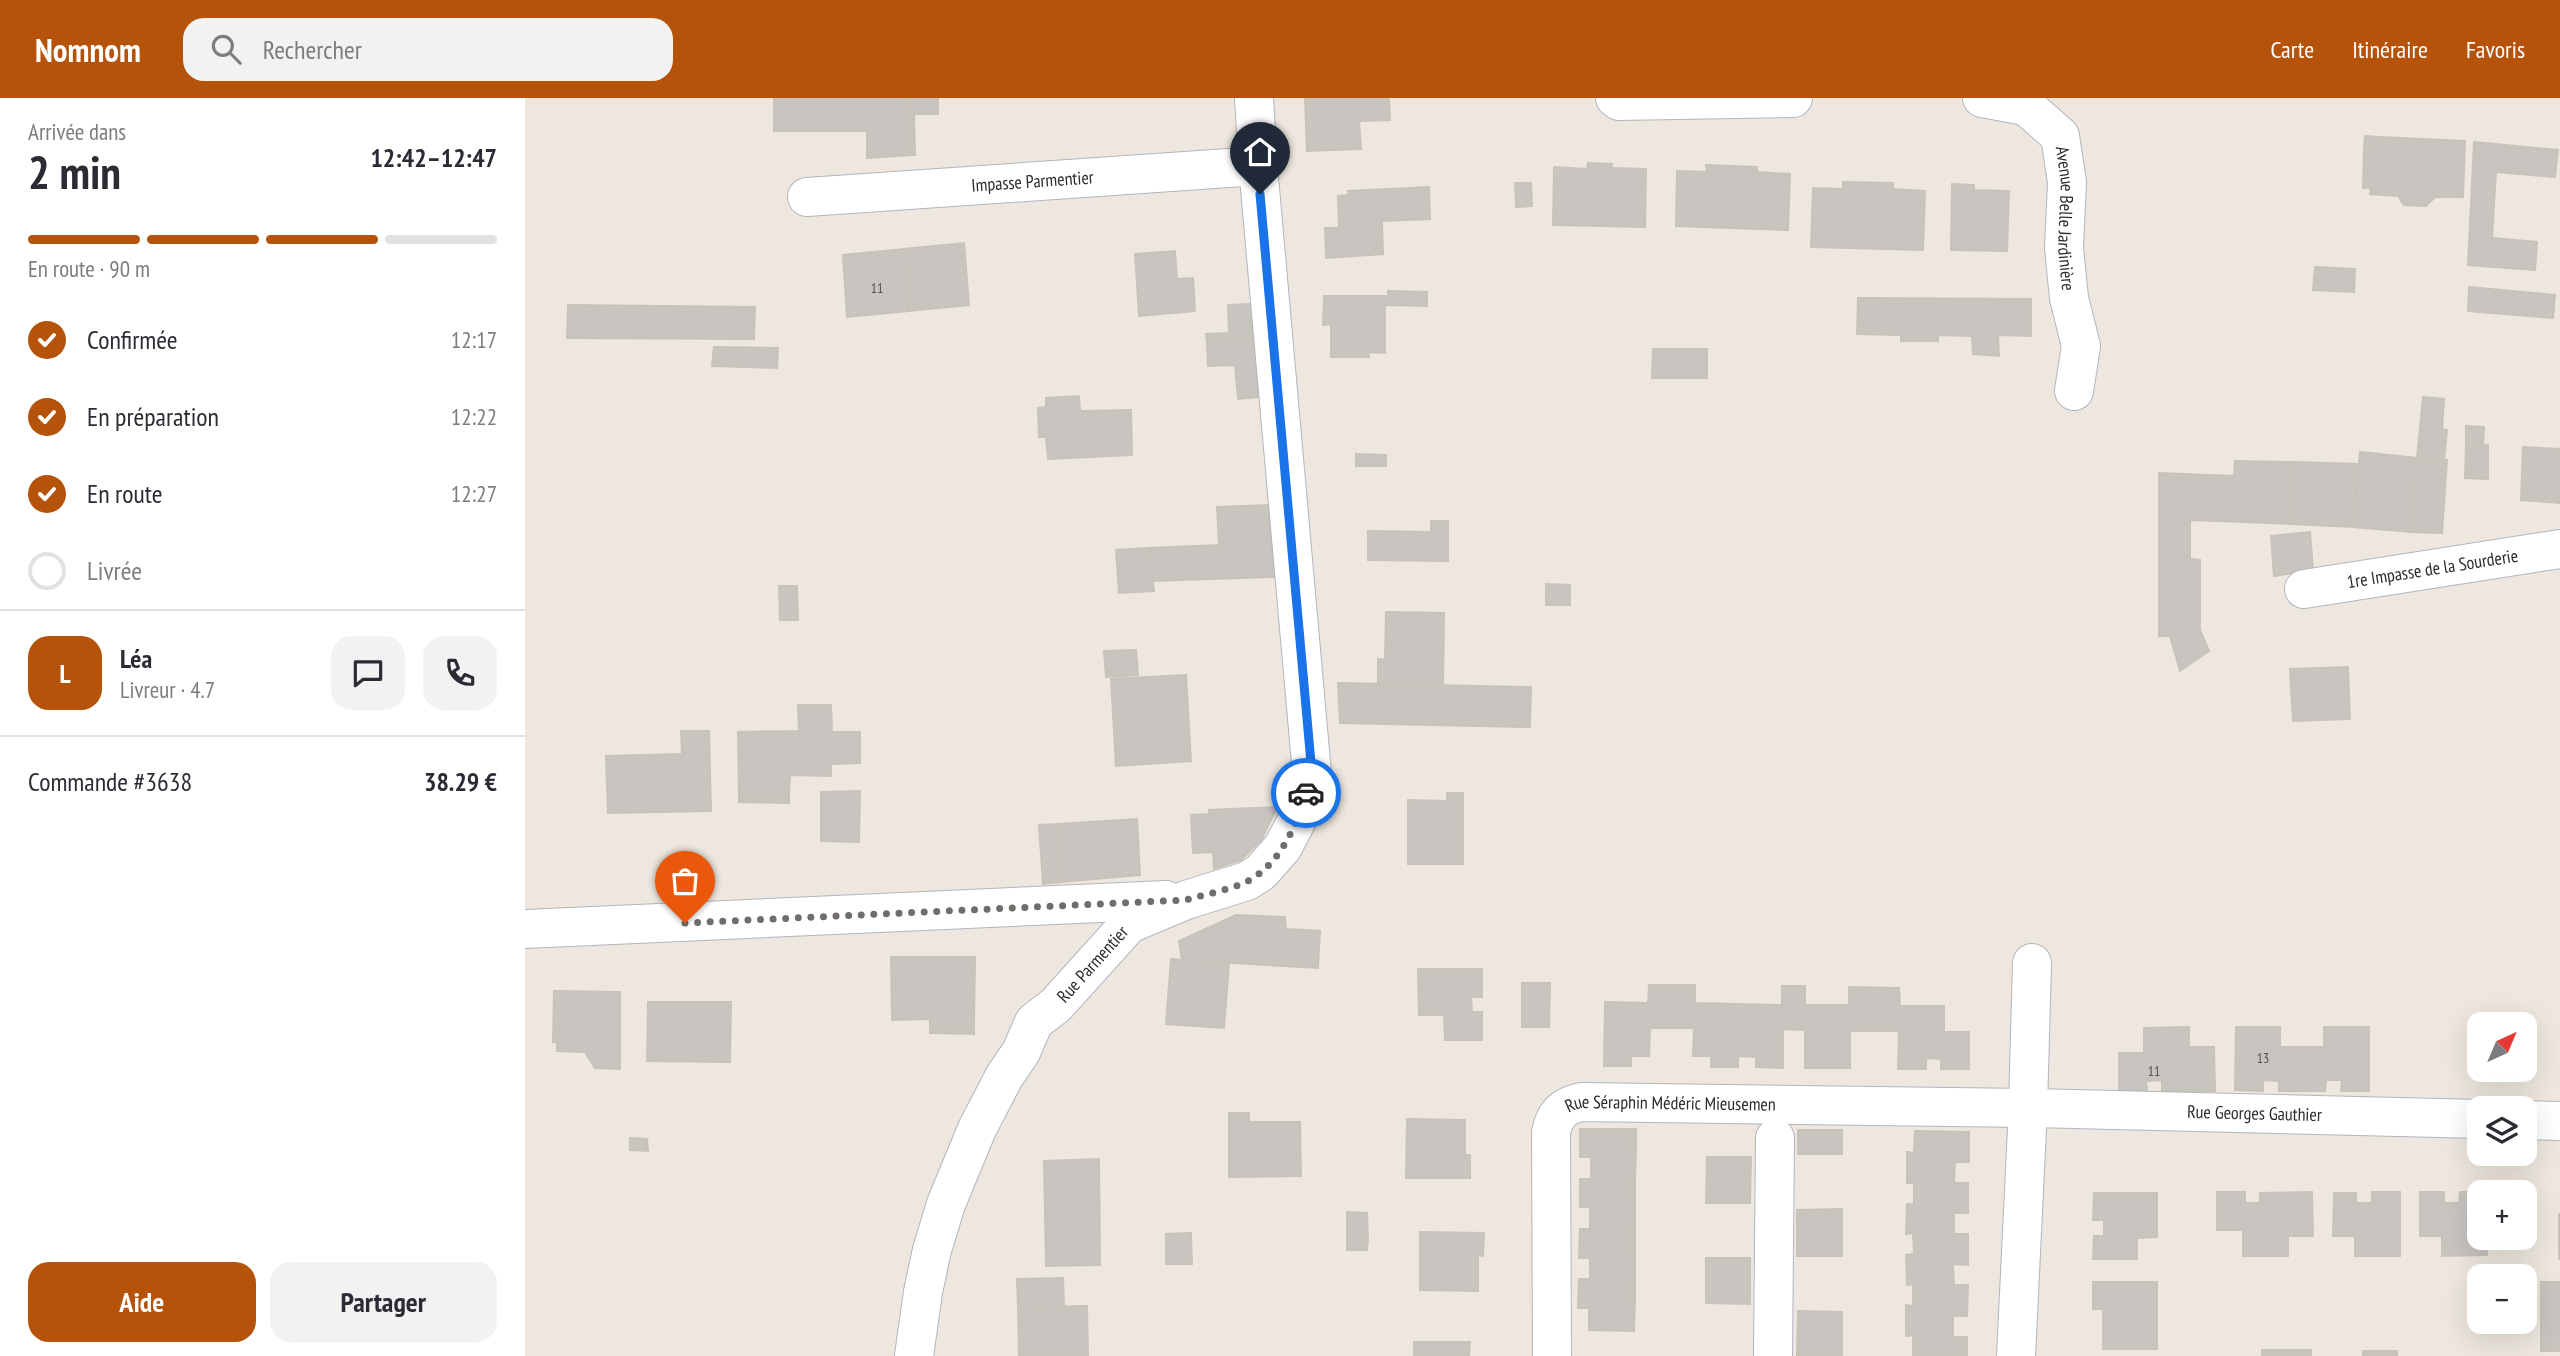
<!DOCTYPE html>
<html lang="fr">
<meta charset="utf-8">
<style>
:root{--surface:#fff;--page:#f2f2f3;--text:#2b2b33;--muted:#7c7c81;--line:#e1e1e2;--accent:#b45309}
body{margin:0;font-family:"PT Sans Narrow",sans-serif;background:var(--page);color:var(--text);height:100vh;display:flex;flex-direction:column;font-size:26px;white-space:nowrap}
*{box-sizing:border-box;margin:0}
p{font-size:23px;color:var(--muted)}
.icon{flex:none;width:38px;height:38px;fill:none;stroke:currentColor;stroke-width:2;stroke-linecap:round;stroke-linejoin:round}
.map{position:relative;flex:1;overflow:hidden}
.panel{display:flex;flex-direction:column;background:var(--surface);width:525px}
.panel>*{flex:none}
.needle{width:46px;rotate:44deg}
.controls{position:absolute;left:1942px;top:914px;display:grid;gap:14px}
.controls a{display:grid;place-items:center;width:70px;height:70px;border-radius:14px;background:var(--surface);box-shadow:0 7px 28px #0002;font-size:35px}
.pin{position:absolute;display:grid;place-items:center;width:60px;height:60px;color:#fff;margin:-72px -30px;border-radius:50% 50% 50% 0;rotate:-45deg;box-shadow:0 0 7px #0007}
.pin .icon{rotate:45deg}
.courier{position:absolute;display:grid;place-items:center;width:70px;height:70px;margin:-35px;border:5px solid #1a73e8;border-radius:50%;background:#fff;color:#222;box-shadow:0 2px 9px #0007}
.summary em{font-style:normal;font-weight:800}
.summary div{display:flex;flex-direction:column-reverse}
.summary{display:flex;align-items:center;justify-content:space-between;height:119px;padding:0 28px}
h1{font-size:46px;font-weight:800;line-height:52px}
.bar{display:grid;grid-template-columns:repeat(4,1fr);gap:10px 7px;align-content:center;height:84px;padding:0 28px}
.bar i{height:9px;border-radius:5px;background:var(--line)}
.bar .current{background:var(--accent)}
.bar p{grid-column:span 4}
.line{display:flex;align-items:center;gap:18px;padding:0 28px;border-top:2px solid var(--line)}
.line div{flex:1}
.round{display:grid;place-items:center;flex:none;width:74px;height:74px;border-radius:21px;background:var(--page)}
ol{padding:0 28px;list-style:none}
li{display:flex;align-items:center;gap:21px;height:77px}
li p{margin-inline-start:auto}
li .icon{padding:7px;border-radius:50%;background:var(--accent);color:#fff;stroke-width:4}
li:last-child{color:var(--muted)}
li i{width:38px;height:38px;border:4px solid var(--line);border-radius:50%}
.button{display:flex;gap:14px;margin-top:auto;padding:14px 28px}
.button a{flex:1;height:80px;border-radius:21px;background:var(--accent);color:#fff;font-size:28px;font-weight:800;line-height:80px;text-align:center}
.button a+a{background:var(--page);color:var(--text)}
header{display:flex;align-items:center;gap:42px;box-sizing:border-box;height:98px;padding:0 35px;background:var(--accent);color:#fff}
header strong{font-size:33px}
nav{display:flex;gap:38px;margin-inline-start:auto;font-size:24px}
.search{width:490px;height:63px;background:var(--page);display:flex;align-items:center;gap:18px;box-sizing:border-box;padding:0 24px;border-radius:21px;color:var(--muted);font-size:26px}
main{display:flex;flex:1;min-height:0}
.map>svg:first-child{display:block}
.building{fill:#c8c4bf;stroke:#c8c3b9;stroke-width:2}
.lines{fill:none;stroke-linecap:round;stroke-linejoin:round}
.street-casing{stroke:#b3b5be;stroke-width:40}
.street{stroke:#fff;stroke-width:38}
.done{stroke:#706d6b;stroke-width:7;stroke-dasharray:0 12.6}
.route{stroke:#1a73e8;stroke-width:9}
.labels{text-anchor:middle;stroke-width:5;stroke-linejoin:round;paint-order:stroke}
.number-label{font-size:14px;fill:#535251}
.street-label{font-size:18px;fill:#2c2c2c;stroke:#fff}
</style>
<header>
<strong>Nomnom</strong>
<div class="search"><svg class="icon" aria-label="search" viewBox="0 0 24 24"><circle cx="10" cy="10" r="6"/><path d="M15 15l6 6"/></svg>Rechercher</div>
<nav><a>Carte</a><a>Itinéraire</a><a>Favoris</a></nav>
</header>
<main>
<section class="panel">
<div class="summary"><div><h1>2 min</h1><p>Arrivée dans</p></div><em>12:42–12:47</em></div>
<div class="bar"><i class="current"></i><i class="current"></i><i class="current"></i><i></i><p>En route · 90 m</p></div>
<ol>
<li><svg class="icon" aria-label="check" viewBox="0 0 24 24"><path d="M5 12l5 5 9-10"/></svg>Confirmée<p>12:17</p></li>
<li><svg class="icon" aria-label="check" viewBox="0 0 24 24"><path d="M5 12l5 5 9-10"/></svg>En préparation<p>12:22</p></li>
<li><svg class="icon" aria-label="check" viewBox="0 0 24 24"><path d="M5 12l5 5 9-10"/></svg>En route<p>12:27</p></li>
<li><i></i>Livrée</li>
</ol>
<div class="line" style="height:126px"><b class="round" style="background:var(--accent);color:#fff">L</b><div><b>Léa</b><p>Livreur · 4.7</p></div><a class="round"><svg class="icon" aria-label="chat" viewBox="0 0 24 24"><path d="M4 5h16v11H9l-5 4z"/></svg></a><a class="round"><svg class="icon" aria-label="phone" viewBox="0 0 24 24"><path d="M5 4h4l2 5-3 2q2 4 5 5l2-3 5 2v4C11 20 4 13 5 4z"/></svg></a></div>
<div class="line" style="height:91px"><div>Commande #3638</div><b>38.29 €</b></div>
<div class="button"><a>Aide</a><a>Partager</a></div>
</section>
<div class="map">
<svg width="2035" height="1258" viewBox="0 0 2035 1258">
<rect width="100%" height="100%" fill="#ede7df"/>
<g class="building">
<path d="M 249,0 L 384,0 L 386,57 L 342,60 L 342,33 L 249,33 Z"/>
<path d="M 384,0 L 413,0 L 413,16 L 389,16 L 390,57 L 386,57 Z"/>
<path d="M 780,0 L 864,0 L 865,22 L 834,23 L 836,51 L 782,53 Z"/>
<path d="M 1840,38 L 1854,39 L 1853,51 L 1839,51 Z"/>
<path d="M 1854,39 L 1940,43 L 1938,99 L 1910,99 L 1901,108 L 1879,107 L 1873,98 L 1845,96 L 1846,90 L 1838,90 L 1839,51 L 1853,51 Z"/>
<path d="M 1949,44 L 2033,52 L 2030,79 L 1971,74 L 1967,140 L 2012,144 L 2010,172 L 1943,167 Z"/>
<path d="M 1063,65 L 1087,66 L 1086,70 L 1121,71 L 1120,129 L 1028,127 L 1029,69 L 1062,71 Z"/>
<path d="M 1181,67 L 1232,69 L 1232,74 L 1265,76 L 1263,132 L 1151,128 L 1152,73 L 1182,74 Z"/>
<path d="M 1318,84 L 1368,85 L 1368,91 L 1400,93 L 1398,152 L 1286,149 L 1288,90 L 1318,91 Z"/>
<path d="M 990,85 L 1006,85 L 1007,108 L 991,109 Z"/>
<path d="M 1427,86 L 1449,87 L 1449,92 L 1484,93 L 1482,153 L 1426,152 Z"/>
<path d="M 904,89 L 905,121 L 857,123 L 858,156 L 801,160 L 800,130 L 814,130 L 813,98 L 824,97 L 823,93 Z"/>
<path d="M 439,145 L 444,207 L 383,213 L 379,151 Z"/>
<path d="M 379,151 L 383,213 L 322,219 L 318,157 Z"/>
<path d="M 650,153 L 652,181 L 668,180 L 670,213 L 614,218 L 610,156 Z"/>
<path d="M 1790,169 L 1830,171 L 1829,194 L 1788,192 Z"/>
<path d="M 1944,189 L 2030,197 L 2028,220 L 1943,213 Z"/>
<path d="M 863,193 L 902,194 L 902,208 L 860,207 L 860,255 L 843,254 L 844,259 L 806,259 L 806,226 L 798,227 L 799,198 L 863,198 Z"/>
<path d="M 1333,200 L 1506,201 L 1506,238 L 1473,237 L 1474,258 L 1448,256 L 1447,238 L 1413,237 L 1413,243 L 1376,243 L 1376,237 L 1332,236 Z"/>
<path d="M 725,206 L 728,242 L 682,245 L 681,236 L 704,235 L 703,207 Z"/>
<path d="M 43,207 L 230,209 L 229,241 L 42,240 Z"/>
<path d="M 728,242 L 733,299 L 713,301 L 710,267 L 683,268 L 682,245 Z"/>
<path d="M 189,249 L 253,250 L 252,270 L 187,268 Z"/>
<path d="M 1128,251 L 1182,251 L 1182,280 L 1127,280 Z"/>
<path d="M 554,298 L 555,313 L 606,312 L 607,357 L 523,361 L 521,339 L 514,339 L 513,310 L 521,309 L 521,300 Z"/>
<path d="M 1898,299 L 1919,301 L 1917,331 L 1922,332 L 1919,362 L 1892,360 Z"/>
<path d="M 1941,328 L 1959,329 L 1958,347 L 1941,346 Z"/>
<path d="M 1941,346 L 1963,347 L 1963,381 L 1940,380 Z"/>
<path d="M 1998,349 L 2035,351 L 2035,405 L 1996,402 Z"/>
<path d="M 1835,354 L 1892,360 L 1886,434 L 1828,429 Z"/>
<path d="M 831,356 L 861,357 L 861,368 L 831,368 Z"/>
<path d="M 1892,360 L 1922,362 L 1917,435 L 1886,434 Z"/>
<path d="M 1710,363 L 1769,364 L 1767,426 L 1665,422 L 1665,461 L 1675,462 L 1675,532 L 1684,553 L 1655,573 L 1645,538 L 1634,538 L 1634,375 L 1709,378 Z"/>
<path d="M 1769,364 L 1833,366 L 1828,429 L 1767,426 Z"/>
<path d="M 744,407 L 746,445 L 694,446 L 692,409 Z"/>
<path d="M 906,423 L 923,423 L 923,463 L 843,462 L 843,433 L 906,434 Z"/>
<path d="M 1785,434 L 1788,472 L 1749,478 L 1746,438 Z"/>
<path d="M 746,445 L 749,479 L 626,483 L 624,450 Z"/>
<path d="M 624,450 L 629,493 L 594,495 L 591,452 Z"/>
<path d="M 1021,486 L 1045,487 L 1045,507 L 1021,507 Z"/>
<path d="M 254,488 L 272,488 L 273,522 L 255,522 Z"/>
<path d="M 861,514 L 919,515 L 918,587 L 853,585 L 853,561 L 860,562 Z"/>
<path d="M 611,552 L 613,577 L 581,579 L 579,553 Z"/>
<path d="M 1823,569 L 1825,621 L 1768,623 L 1765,571 Z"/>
<path d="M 661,577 L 666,663 L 591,668 L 586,581 Z"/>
<path d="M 813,585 L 1006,589 L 1005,629 L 815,625 Z"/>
<path d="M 273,607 L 306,607 L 307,634 L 335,634 L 335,665 L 306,666 L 306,678 L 265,677 L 264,695 L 214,696 L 213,634 L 274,633 Z"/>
<path d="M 156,633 L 184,633 L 186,713 L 83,715 L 81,658 L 157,656 Z"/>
<path d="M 335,693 L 334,744 L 296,743 L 296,694 Z"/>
<path d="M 264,695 L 264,705 L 214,704 L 214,696 Z"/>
<path d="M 922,695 L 938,695 L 938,766 L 883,766 L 883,702 L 922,703 Z"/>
<path d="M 752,709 L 737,741 L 716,762 L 689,771 L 688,754 L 668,755 L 666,717 L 684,716 L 684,712 Z"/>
<path d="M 612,721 L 615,777 L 536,784 L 533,726 Z"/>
<path d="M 533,726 L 536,784 L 518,786 L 514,727 Z"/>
<path d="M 711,817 L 760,819 L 761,831 L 795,833 L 793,870 L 657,862 L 654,843 Z"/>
<path d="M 366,859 L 450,859 L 449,927 L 405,928 L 405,921 L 367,922 Z"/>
<path d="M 646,861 L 704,865 L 699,930 L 641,926 Z"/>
<path d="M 893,871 L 957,871 L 957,899 L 946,899 L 947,914 L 957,914 L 957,942 L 920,942 L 919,917 L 894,917 Z"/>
<path d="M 997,885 L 1025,885 L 1024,929 L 997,929 Z"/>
<path d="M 1124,887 L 1170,887 L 1170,905 L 1257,907 L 1257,888 L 1280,888 L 1280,907 L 1324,907 L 1324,889 L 1374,890 L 1375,908 L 1419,908 L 1419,934 L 1444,934 L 1444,971 L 1416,971 L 1416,961 L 1401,960 L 1401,971 L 1373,971 L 1374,933 L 1325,933 L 1325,970 L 1280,970 L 1280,932 L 1258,931 L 1258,970 L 1231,969 L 1231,959 L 1213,958 L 1213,969 L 1186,969 L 1186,958 L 1168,958 L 1169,930 L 1125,930 L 1124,958 L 1106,958 L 1106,968 L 1079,968 L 1080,904 L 1123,905 Z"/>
<path d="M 29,893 L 95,894 L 95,971 L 70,970 L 60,954 L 32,953 L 32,944 L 28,944 Z"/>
<path d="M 123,904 L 206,904 L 205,964 L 122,963 Z"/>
<path d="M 449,927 L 449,936 L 405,935 L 405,928 Z"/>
<path d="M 1664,929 L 1664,949 L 1689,949 L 1690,993 L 1637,993 L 1637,982 L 1621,983 L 1622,992 L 1594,993 L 1594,955 L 1619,955 L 1619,930 Z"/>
<path d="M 1711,929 L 1755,929 L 1755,949 L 1799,949 L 1799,929 L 1844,929 L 1844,993 L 1816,993 L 1817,982 L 1801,982 L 1800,993 L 1754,993 L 1754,983 L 1738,982 L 1738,993 L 1710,992 Z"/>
<path d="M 704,1015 L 724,1015 L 724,1024 L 775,1024 L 776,1078 L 704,1079 Z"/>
<path d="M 882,1021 L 940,1022 L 940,1057 L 945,1057 L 945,1080 L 881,1080 Z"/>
<path d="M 1055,1031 L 1101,1031 L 1101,1053 L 1111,1052 L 1110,1082 L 1101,1081 L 1101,1103 L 1110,1103 L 1110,1131 L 1101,1131 L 1100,1153 L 1110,1153 L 1110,1182 L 1100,1182 L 1100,1203 L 1110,1203 L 1109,1233 L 1064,1232 L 1064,1210 L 1053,1210 L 1054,1181 L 1065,1181 L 1065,1160 L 1054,1160 L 1055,1131 L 1065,1131 L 1065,1109 L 1055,1109 L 1055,1081 L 1066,1081 L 1066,1059 L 1055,1059 Z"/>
<path d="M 1101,1031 L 1111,1031 L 1111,1052 L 1101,1053 Z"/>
<rect x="1273" y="1032" width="44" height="24"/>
<path d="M 1390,1033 L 1444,1034 L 1444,1064 L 1430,1064 L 1429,1085 L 1443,1085 L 1443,1115 L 1429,1115 L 1429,1136 L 1443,1136 L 1443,1167 L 1428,1166 L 1429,1187 L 1443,1187 L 1442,1218 L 1428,1218 L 1428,1239 L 1442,1239 L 1442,1258 L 1388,1258 L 1388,1237 L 1381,1238 L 1381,1207 L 1388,1208 L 1388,1186 L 1382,1187 L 1381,1157 L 1389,1156 L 1388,1135 L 1381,1136 L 1382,1106 L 1389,1106 L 1389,1085 L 1382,1085 L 1382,1054 L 1389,1055 Z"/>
<path d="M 105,1040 L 122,1041 L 123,1053 L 105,1052 Z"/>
<path d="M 1182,1059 L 1226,1059 L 1225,1105 L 1181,1105 Z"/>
<path d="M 574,1061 L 575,1167 L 521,1168 L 519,1063 Z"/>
<path d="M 1101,1081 L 1110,1082 L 1110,1103 L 1101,1103 Z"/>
<path d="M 1692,1094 L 1720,1094 L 1720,1105 L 1735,1105 L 1735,1095 L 1787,1094 L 1788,1138 L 1763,1138 L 1763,1158 L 1718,1158 L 1718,1132 L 1692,1132 Z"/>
<path d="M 1847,1094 L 1875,1094 L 1875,1158 L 1830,1158 L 1830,1138 L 1808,1138 L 1809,1095 L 1831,1095 L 1831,1105 L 1847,1105 Z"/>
<path d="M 1895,1094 L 1919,1094 L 1919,1105 L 1934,1105 L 1935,1094 L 1955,1094 L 1955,1139 L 1962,1139 L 1962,1157 L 1917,1158 L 1917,1138 L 1895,1138 Z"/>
<path d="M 1569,1095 L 1632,1095 L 1632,1139 L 1612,1140 L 1612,1161 L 1568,1161 L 1569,1138 L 1579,1138 L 1579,1122 L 1568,1122 Z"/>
<path d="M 1317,1111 L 1317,1158 L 1272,1158 L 1272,1112 Z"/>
<path d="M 822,1114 L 842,1115 L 843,1142 L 822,1142 Z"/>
<rect x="2034" y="1116" width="1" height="45"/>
<path d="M 1101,1131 L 1110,1131 L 1110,1153 L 1100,1153 Z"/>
<path d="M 895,1134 L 959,1135 L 958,1158 L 953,1157 L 953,1193 L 895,1192 Z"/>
<path d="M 666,1135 L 667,1166 L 641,1166 L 641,1136 Z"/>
<path d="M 822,1142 L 843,1142 L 842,1152 L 822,1152 Z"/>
<path d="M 1181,1160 L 1225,1160 L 1225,1206 L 1181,1205 Z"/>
<path d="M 538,1180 L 539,1209 L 493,1209 L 492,1181 Z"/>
<rect x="1100" y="1182" width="10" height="21"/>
<path d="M 1568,1184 L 1632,1184 L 1632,1251 L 1578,1251 L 1578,1211 L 1568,1211 Z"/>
<rect x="2016" y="1184" width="19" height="69"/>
<path d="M 562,1208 L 563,1258 L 494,1258 L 493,1209 Z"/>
<path d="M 1273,1213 L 1317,1214 L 1317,1258 L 1272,1258 Z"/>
<path d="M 889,1244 L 945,1244 L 944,1258 L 889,1258 Z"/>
<rect x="1737" y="1252" width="49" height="6"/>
<rect x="1838" y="1253" width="34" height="5"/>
</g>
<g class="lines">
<defs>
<g id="street">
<path d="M 1090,0 L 1094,3 L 1268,0"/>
<path id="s1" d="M 1457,0 L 1501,8 L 1535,38 L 1542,84 L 1539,150 L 1544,200 L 1556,248 L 1549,293"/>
<path id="s2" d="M 282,99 L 733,68"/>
<path id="s3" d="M 1779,491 L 2035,451"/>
<path d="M 0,831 L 641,802"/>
<path d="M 2000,1022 L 2035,1023"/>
<path id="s4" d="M 389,1258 L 398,1194 L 407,1152 L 421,1106 L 452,1031 L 479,979 L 496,954 L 509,924 L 531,907 L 604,826 L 661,802 L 722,783 L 736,774 L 758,749 L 775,716 L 787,676 L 733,68 L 729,0"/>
<path id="s5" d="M 1027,1258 L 1026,1034 C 1030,1016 1038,1008 1056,1004 L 1503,1010 L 1955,1021"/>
<path d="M 1248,1258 L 1250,1040"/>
<path d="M 1491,1258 L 1503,1010 L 1507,865"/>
</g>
</defs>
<use href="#street" class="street-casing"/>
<use href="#street" class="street"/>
</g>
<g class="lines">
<path class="done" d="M 160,825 L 661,802 C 681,796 705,792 723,783 C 755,766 772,727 781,695"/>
<path class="route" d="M 735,96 L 787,676 L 781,695"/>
</g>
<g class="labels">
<g class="number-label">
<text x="352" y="195">11</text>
<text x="1738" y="965">13</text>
<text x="1629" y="978">11</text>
</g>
<g class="street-label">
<text dy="6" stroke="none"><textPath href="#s2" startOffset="226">Impasse Parmentier</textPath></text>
<text dy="6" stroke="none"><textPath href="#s1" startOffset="173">Avenue Belle Jardinière</textPath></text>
<text dy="6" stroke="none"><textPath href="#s3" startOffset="130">1re Impasse de la Sourderie</textPath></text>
<text dy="6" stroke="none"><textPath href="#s4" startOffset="441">Rue Parmentier</textPath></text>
<text dy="6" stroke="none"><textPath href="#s5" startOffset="359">Rue Séraphin Médéric Mieusemen</textPath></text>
<text dy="6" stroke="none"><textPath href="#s5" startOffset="943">Rue Georges Gauthier</textPath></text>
</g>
</g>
</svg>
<div class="controls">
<a><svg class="needle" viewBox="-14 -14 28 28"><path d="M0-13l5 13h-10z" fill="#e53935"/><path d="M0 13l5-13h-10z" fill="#7c7c81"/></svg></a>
<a><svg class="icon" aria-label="layers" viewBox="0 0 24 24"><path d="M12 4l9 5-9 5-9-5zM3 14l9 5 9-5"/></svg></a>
<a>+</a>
<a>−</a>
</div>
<div class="pin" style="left:160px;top:825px;background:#ea580c"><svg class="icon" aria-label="bag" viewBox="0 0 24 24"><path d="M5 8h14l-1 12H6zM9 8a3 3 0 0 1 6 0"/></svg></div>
<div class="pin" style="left:735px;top:96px;background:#1f2937"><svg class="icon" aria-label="home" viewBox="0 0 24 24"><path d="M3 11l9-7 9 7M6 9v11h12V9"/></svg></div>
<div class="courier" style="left:781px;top:695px"><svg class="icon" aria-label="car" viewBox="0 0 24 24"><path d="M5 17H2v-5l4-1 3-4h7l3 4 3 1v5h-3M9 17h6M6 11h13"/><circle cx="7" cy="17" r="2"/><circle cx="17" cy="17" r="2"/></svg></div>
</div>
</main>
